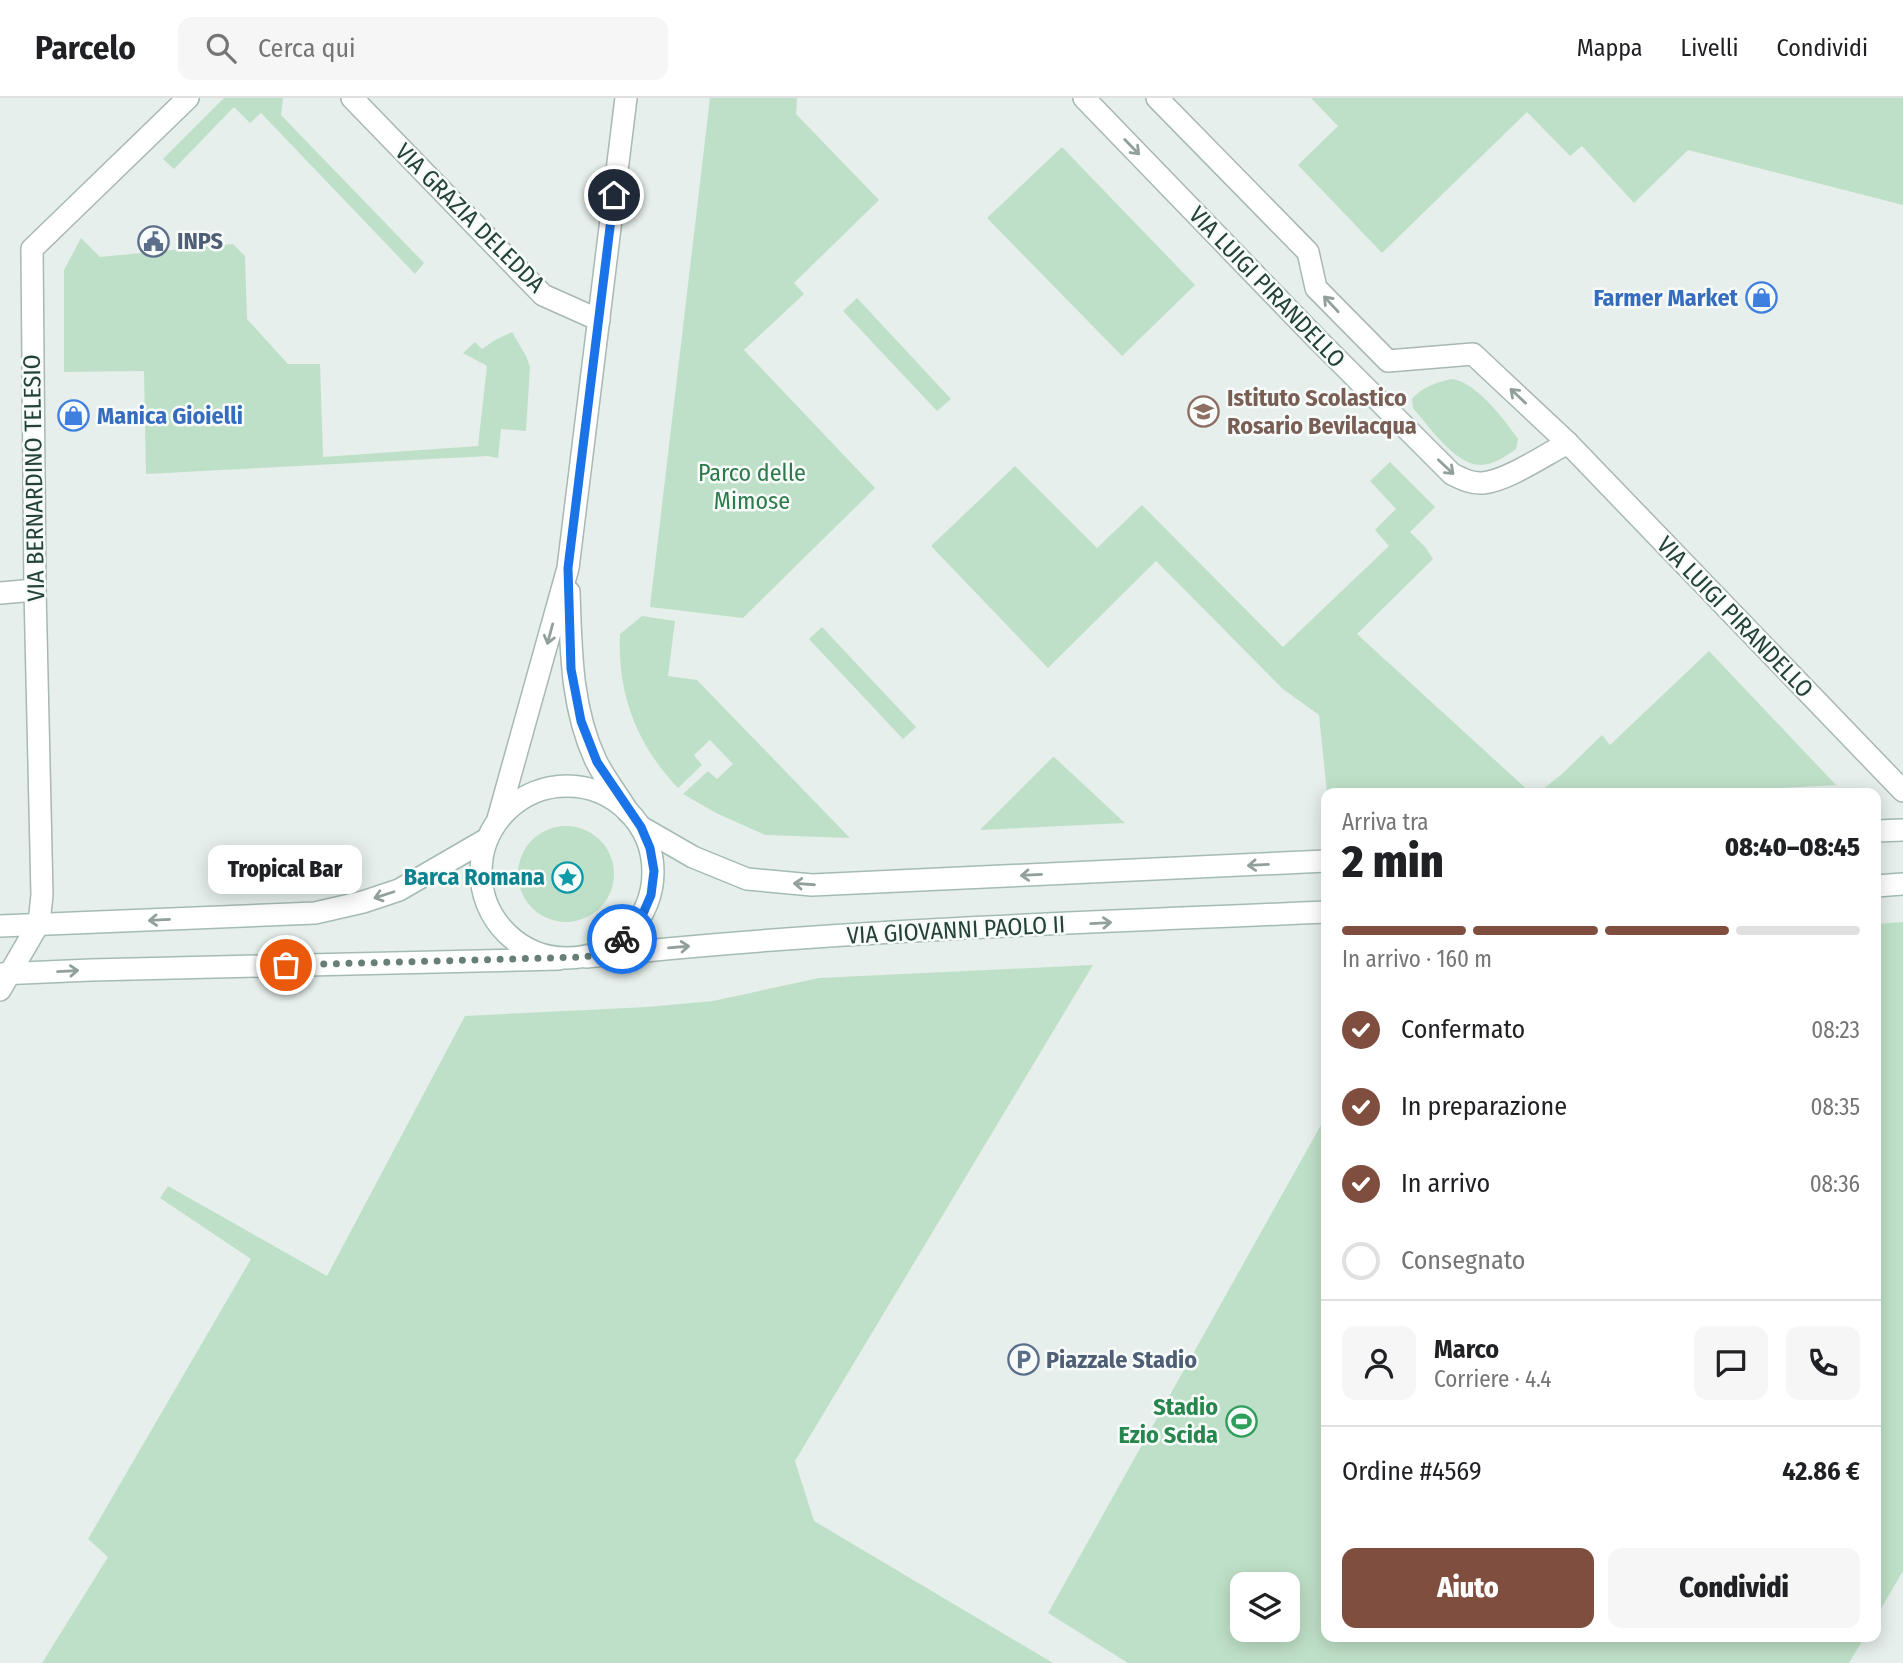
<!DOCTYPE html>
<html lang="it">
<meta charset="utf-8">
<style>
:root{--surface:#fff;--page:#f6f6f6;--text:#202124;--muted:#757577;--line:#e0e0e0;--accent:#7f4e3f}
body{margin:0;font-family:"Fira Sans Condensed",sans-serif;background:var(--page);color:var(--text);height:100vh;display:flex;flex-direction:column;font-size:26px;white-space:nowrap}
*{box-sizing:border-box;margin:0}
p{font-size:23px;color:var(--muted)}
.icon{flex:none;width:38px;height:38px;fill:none;stroke:currentColor;stroke-width:2;stroke-linecap:round;stroke-linejoin:round}
.map{position:relative;flex:1;overflow:hidden}
.sheet{position:absolute;left:1321px;top:690px;width:560px;height:854px;display:flex;flex-direction:column;background:var(--surface);border-radius:14px;box-shadow:0 4px 18px #0003}
.sheet>*{flex:none}
.buttons{position:absolute;left:1230px;top:1474px;display:grid;gap:14px}
.buttons a{display:grid;place-items:center;width:70px;height:70px;border-radius:14px;background:var(--surface);box-shadow:0 4px 18px #0003;font-size:35px}
.pin{position:absolute;display:grid;place-items:center;width:60px;height:60px;color:#fff;margin:-30px;border:4px solid #fff;border-radius:50%;box-shadow:0 2px 7px #0007}
.courier{position:absolute;display:grid;place-items:center;width:70px;height:70px;margin:-35px;border:5px solid #1a73e8;border-radius:50%;background:#fff;color:#222;box-shadow:0 2px 9px #0007}
.bubble{position:absolute;height:49px;border-radius:14px;background:var(--surface);box-shadow:0 4px 18px #0003;font-size:23px;font-weight:800;line-height:49px;text-align:center}
.overview em{font-style:normal;font-weight:800}
.overview div{display:flex;flex-direction:column-reverse}
.overview{display:flex;align-items:center;justify-content:space-between;height:119px;padding:0 21px}
h1{font-size:46px;font-weight:800;line-height:52px}
.bar{display:grid;grid-template-columns:repeat(4,1fr);gap:10px 7px;align-content:center;height:84px;padding:0 21px}
.bar i{height:9px;border-radius:5px;background:var(--line)}
.bar .selected{background:var(--accent)}
.bar p{grid-column:span 4}
.line{display:flex;align-items:center;gap:18px;padding:0 21px;border-top:2px solid var(--line)}
.line div{flex:1}
.round{display:grid;place-items:center;flex:none;width:74px;height:74px;border-radius:14px;background:var(--page)}
ol{padding:0 21px;list-style:none}
li{display:flex;align-items:center;gap:21px;height:77px}
li p{margin-inline-start:auto}
li .icon{padding:7px;border-radius:50%;background:var(--accent);color:#fff;stroke-width:4}
li:last-child{color:var(--muted)}
li i{width:38px;height:38px;border:4px solid var(--line);border-radius:50%}
.action{display:flex;gap:14px;margin-top:auto;padding:14px 21px}
.action a{flex:1;height:80px;border-radius:14px;background:var(--accent);color:#fff;font-size:28px;font-weight:800;line-height:80px;text-align:center}
.action a+a{background:var(--page);color:var(--text)}
header{display:flex;align-items:center;gap:42px;box-sizing:border-box;height:98px;padding:0 35px;background:var(--surface);border-bottom:2px solid var(--line)}
header strong{font-size:33px}
nav{display:flex;gap:38px;margin-inline-start:auto;font-size:24px}
.search{width:490px;height:63px;background:var(--page);display:flex;align-items:center;gap:18px;box-sizing:border-box;padding:0 24px;border-radius:14px;color:var(--muted);font-size:26px}
.map>svg:first-child{display:block}
.green{fill:#bfe0c8;fill-rule:evenodd}
.lines{fill:none;stroke-linecap:round;stroke-linejoin:round}
.street-casing{stroke:#a8b8b2;stroke-width:24}
.secondary-casing{stroke:#a4bbb3;stroke-width:24}
.street{stroke:#fff;stroke-width:21}
.secondary{stroke:#fff;stroke-width:21}
.oneway{stroke:#92a09c}
.done{stroke:#687f78;stroke-width:7;stroke-dasharray:0 12.6}
.route{stroke:#1a73e8;stroke-width:9}
.labels{text-anchor:middle;stroke-width:5;stroke-linejoin:round;paint-order:stroke}
.street-label{font-size:24px;fill:#24423a;stroke:#f7fbf9}
.service-label{font-size:24px;font-weight:bold;fill:#4e5e75;stroke:#f7fbf9;text-anchor:start}
.shop-label{font-size:24px;font-weight:bold;fill:#366cbe;stroke:#f7fbf9;text-anchor:end}
.education-label{font-size:24px;font-weight:bold;fill:#785e54;stroke:#f7fbf9;text-anchor:start}
.park-label{font-size:24px;fill:#2d7a4b;stroke:#f7fbf9}
.culture-label{font-size:24px;font-weight:bold;fill:#0d838f;stroke:#f7fbf9;text-anchor:end}
.leisure-label{font-size:24px;font-weight:bold;fill:#27864d;stroke:#f7fbf9;text-anchor:end}
</style>
<header>
<strong>Parcelo</strong>
<div class="search"><svg class="icon" aria-label="search" viewBox="0 0 24 24"><circle cx="10" cy="10" r="6"/><path d="M15 15l6 6"/></svg>Cerca qui</div>
<nav><a>Mappa</a><a>Livelli</a><a>Condividi</a></nav>
</header>
<div class="map">
<svg width="1903" height="1565" viewBox="0 0 1903 1565">
<rect width="100%" height="100%" fill="#e6efeb"/>
<g class="green">
<path d="M 224,0 L 283,0 L 281,17 L 424,165 L 415,176 L 261,15 L 250,25 L 234,9 L 174,71 L 163,61 Z"/>
<path d="M 710,0 L 797,0 L 796,16 L 879,102 L 794,185 L 804,196 L 744,252 L 875,390 L 743,520 L 650,509 Z"/>
<path d="M 1311,0 L 1903,0 L 1903,107 L 1688,52 L 1634,105 L 1582,48 L 1570,58 L 1527,14 L 1382,155 L 1298,67 L 1338,28 Z"/>
<path d="M 1062,49 L 1195,187 L 1122,258 L 987,120 Z"/>
<path d="M 81,140 L 100,159 L 233,146 L 245,158 L 247,221 L 288,266 L 320,266 L 323,359 L 478,348 L 487,268 L 463,255 L 475,244 L 482,251 L 495,242 L 512,234 L 526,258 L 530,269 L 526,333 L 501,331 L 498,360 L 488,358 L 146,376 L 144,273 L 64,274 L 64,172 Z"/>
<path d="M 857,200 L 951,301 L 937,313 L 843,213 Z"/>
<path d="M 1452,281 C 1476,284 1504,321 1518,341 L 1516,351 C 1506,358 1493,367 1481,367 C 1456,368 1428,327 1413,310 L 1412,301 C 1422,289 1437,284 1452,281 Z"/>
<path d="M 1390,364 L 1435,409 L 1410,434 L 1426,450 L 1433,461 L 1357,536 L 1531,695 L 1327,695 L 1319,617 L 1283,591 L 1156,463 L 1048,570 L 931,448 L 1015,368 L 1097,450 L 1142,407 L 1283,549 L 1389,448 L 1375,432 L 1396,411 L 1370,383 Z"/>
<path d="M 642,518 L 675,523 L 668,578 L 697,582 L 850,740 L 765,737 L 716,715 L 683,696 L 708,673 L 717,681 L 733,666 L 710,642 L 694,657 L 702,667 L 678,690 C 637,647 617,595 620,536 Z"/>
<path d="M 822,529 L 916,629 L 903,641 L 809,541 Z"/>
<path d="M 1709,553 L 1836,687 L 1688,695 L 1538,695 L 1562,676 L 1602,637 L 1610,647 Z"/>
<path d="M 1054,659 L 1125,725 L 980,732 L 1053,659 Z"/>
<circle cx="566" cy="776" r="48"/>
<path d="M 1903,824 L 1903,1473 L 1876,1519 L 1876,826 Z"/>
<path d="M 1093,867 L 795,1363 L 814,1423 L 1053,1565 L 42,1565 L 108,1459 L 88,1441 L 251,1161 L 160,1100 L 168,1088 L 327,1178 L 465,918 L 647,909 L 713,903 L 819,880 Z"/>
<path d="M 1326,1018 L 1326,1538 L 1865,1538 L 1849,1565 L 1128,1565 L 1048,1515 ZM 1242,1486 L 1288,1486 L 1288,1531 L 1242,1531 Z"/>
</g>
<g class="lines">
<defs>
<g id="street">
<path d="M 352,0 L 543,197 L 599,222"/>
<path d="M 1084,0 L 1316,240 L 1452,376 C 1462,381 1472,386 1483,385 C 1509,382 1544,357 1568,345"/>
<path d="M 1157,0 L 1308,154 L 1316,190 L 1388,263 L 1473,256 L 1568,345 L 1903,693"/>
<path d="M 569,494 C 571,552 571,610 596,663 C 605,681 618,697 628,714"/>
<path d="M 0,495 L 35,492"/>
<path d="M 498,721 L 568,470 L 626,0"/>
<path d="M 0,892 L 39,825 L 42,797 L 35,492 L 32,151 L 188,0"/>
</g>
<g id="secondary">
<circle cx="567" cy="774" r="86"/>
<path d="M 641,729 L 693,759 L 747,781 L 812,787 L 1326,763"/>
<path d="M 1876,733 L 1903,732"/>
<path d="M 1876,788 L 1903,786"/>
<path d="M 0,828 L 315,815 L 363,804 L 399,792 L 487,741"/>
<path d="M 586,859 C 832,832 1080,825 1326,814"/>
<path d="M 0,876 L 91,872 L 559,861"/>
</g>
</defs>
<use href="#street" class="street-casing"/>
<use href="#secondary" class="secondary-casing"/>
<use href="#street" class="street"/>
<use href="#secondary" class="secondary"/>
</g>
<defs><path id="oneway-shaft" d="M-6 0H5M1.5-3L5.5 0L1.5 3" fill="none" stroke-width="1.6" stroke-linecap="round" stroke-linejoin="round" transform="scale(1.75)"/></defs>
<g class="oneway">
<use href="#oneway-shaft" transform="translate(1132 49) rotate(46)"/>
<use href="#oneway-shaft" transform="translate(1331 206) rotate(-133)"/>
<use href="#oneway-shaft" transform="translate(1518 298) rotate(-137)"/>
<use href="#oneway-shaft" transform="translate(1446 369) rotate(43)"/>
<use href="#oneway-shaft" transform="translate(550 536) rotate(105)"/>
<use href="#oneway-shaft" transform="translate(1258 767) rotate(177)"/>
<use href="#oneway-shaft" transform="translate(1031 777) rotate(177)"/>
<use href="#oneway-shaft" transform="translate(804 786) rotate(-176)"/>
<use href="#oneway-shaft" transform="translate(384 797) rotate(162)"/>
<use href="#oneway-shaft" transform="translate(159 822) rotate(177)"/>
<use href="#oneway-shaft" transform="translate(1101 825) rotate(-3)"/>
<use href="#oneway-shaft" transform="translate(679 849) rotate(-5)"/>
<use href="#oneway-shaft" transform="translate(68 873) rotate(-3)"/>
</g>
<g class="lines">
<path class="done" d="M 286,867 L 586,859 L 608,850 L 622,841"/>
<path class="route" d="M 614,97 L 568,470 L 571,571 L 581,623 L 597,664 L 641,729 L 650,750 L 654,773 L 651,797 L 642,818 L 622,841"/>
</g>
<defs>
<symbol id="civic-ring" viewBox="-11 -11 22 22"><circle r="9.5" fill="#f7fbf9" stroke="#5c6f8a" stroke-width="1.5"/><path d="M-.6-6.5H3V-4.5H.6V-3L4-1V1h2V6H-6V1h2V-1L-.6-3ZM-1.2 2.5V6h2.4V2.5Z" fill="#5c6f8a"/></symbol>
<symbol id="shop-ring" viewBox="-11 -11 22 22"><circle r="9.5" fill="#f7fbf9" stroke="#3f7fe0" stroke-width="1.5"/><path d="M-5-2.5h2.3a2.7 3.5 0 0 1 5.4 0H5L5.5 6h-11ZM-1.5-2.5h3a1.5 2.3 0 0 0-3 0Z" fill="#3f7fe0"/></symbol>
<symbol id="school-ring" viewBox="-11 -11 22 22"><circle r="9.5" fill="#f7fbf9" stroke="#8d6e63" stroke-width="1.5"/><path d="M0-5L7-2L0 1L-7-2ZM-4 1L0 2.5L4 1V4Q0 6-4 4Z" fill="#8d6e63"/></symbol>
<symbol id="sight-ring" viewBox="-11 -11 22 22"><circle r="9.5" fill="#f7fbf9" stroke="#0f9aa8" stroke-width="1.5"/><path d="M0-6L1.8-2.2L6-1.7L2.9 1.2L3.7 5.4L0 3.3L-3.7 5.4L-2.9 1.2L-6-1.7L-1.8-2.2Z" fill="#0f9aa8"/></symbol>
<symbol id="parking-ring" viewBox="-11 -11 22 22"><circle r="9.5" fill="#f7fbf9" stroke="#5c6f8a" stroke-width="1.5"/><path d="M-3.5-5.5H1a3.5 3.5 0 0 1 0 7H-1V5.5H-3.5ZM-1-3.4V-.6H.8a1.4 1.4 0 0 0 0-2.8Z" fill="#5c6f8a"/></symbol>
<symbol id="stadium-ring" viewBox="-11 -11 22 22"><circle r="9.5" fill="#f7fbf9" stroke="#2e9e5b" stroke-width="1.5"/><path d="M0-5a6.5 5 0 1 0 0 10a6.5 5 0 1 0 0-10ZM-3.5-1.8h7v3.6h-7Z" fill="#2e9e5b"/></symbol>
</defs>
<g fill-rule="evenodd">
<use href="#civic-ring" x="136" y="126" width="35" height="35"/>
<use href="#shop-ring" x="1744" y="182" width="35" height="35"/>
<use href="#school-ring" x="1186" y="296" width="35" height="35"/>
<use href="#shop-ring" x="56" y="300" width="35" height="35"/>
<use href="#sight-ring" x="550" y="762" width="35" height="35"/>
<use href="#parking-ring" x="1006" y="1244" width="35" height="35"/>
<use href="#stadium-ring" x="1224" y="1306" width="35" height="35"/>
</g>
<g class="labels">
<g class="street-label">
<text transform="translate(470 120) rotate(45)" y="8">VIA GRAZIA DELEDDA</text>
<text transform="translate(1267 189) rotate(46)" y="8">VIA LUIGI PIRANDELLO</text>
<text transform="translate(34 380) rotate(-91)" y="8">VIA BERNARDINO TELESIO</text>
<text transform="translate(1735 519) rotate(46)" y="8">VIA LUIGI PIRANDELLO</text>
<text transform="translate(956 832) rotate(-3)" y="8">VIA GIOVANNI PAOLO II</text>
</g>
<g class="service-label">
<text x="177" y="151">INPS</text>
<text x="1046" y="1270">Piazzale Stadio</text>
</g>
<g class="shop-label">
<text x="1738" y="208">Farmer Market</text>
<text x="97" y="326" text-anchor="start">Manica Gioielli</text>
</g>
<g class="education-label">
<text x="1227" y="308">Istituto Scolastico<tspan x="1227" dy="28">Rosario Bevilacqua</tspan></text>
</g>
<g class="park-label">
<text x="752" y="383">Parco delle<tspan x="752" dy="28">Mimose</tspan></text>
</g>
<g class="culture-label">
<text x="545" y="787">Barca Romana</text>
</g>
<g class="leisure-label">
<text x="1218" y="1317">Stadio<tspan x="1218" dy="28">Ezio Scida</tspan></text>
</g>
</g>
</svg>
<div class="buttons">
<a><svg class="icon" aria-label="layers" viewBox="0 0 24 24"><path d="M12 4l9 5-9 5-9-5zM3 14l9 5 9-5"/></svg></a>
</div>
<div class="pin" style="left:286px;top:867px;background:#ea580c"><svg class="icon" aria-label="bag" viewBox="0 0 24 24"><path d="M5 8h14l-1 12H6zM9 8a3 3 0 0 1 6 0"/></svg></div>
<div class="pin" style="left:614px;top:97px;background:#1f2937"><svg class="icon" aria-label="home" viewBox="0 0 24 24"><path d="M3 11l9-7 9 7M6 9v11h12V9"/></svg></div>
<div class="courier" style="left:622px;top:841px"><svg class="icon" aria-label="bike" viewBox="0 0 24 24"><circle cx="6" cy="16" r="4"/><circle cx="18" cy="16" r="4"/><path d="M6 16l4-8h5l3 8M10 8l3 8H6M13 5h3"/></svg></div>
<div class="bubble" style="left:208px;top:747px;width:154px">Tropical Bar</div>
<section class="sheet">
<div class="overview"><div><h1>2 min</h1><p>Arriva tra</p></div><em>08:40–08:45</em></div>
<div class="bar"><i class="selected"></i><i class="selected"></i><i class="selected"></i><i></i><p>In arrivo · 160 m</p></div>
<ol>
<li><svg class="icon" aria-label="check" viewBox="0 0 24 24"><path d="M5 12l5 5 9-10"/></svg>Confermato<p>08:23</p></li>
<li><svg class="icon" aria-label="check" viewBox="0 0 24 24"><path d="M5 12l5 5 9-10"/></svg>In preparazione<p>08:35</p></li>
<li><svg class="icon" aria-label="check" viewBox="0 0 24 24"><path d="M5 12l5 5 9-10"/></svg>In arrivo<p>08:36</p></li>
<li><i></i>Consegnato</li>
</ol>
<div class="line" style="height:126px"><a class="round"><svg class="icon" aria-label="person" viewBox="0 0 24 24"><circle cx="12" cy="8" r="4"/><path d="M4 21q1-7 8-7t8 7"/></svg></a><div><b>Marco</b><p>Corriere · 4.4</p></div><a class="round"><svg class="icon" aria-label="chat" viewBox="0 0 24 24"><path d="M4 5h16v11H9l-5 4z"/></svg></a><a class="round"><svg class="icon" aria-label="phone" viewBox="0 0 24 24"><path d="M5 4h4l2 5-3 2q2 4 5 5l2-3 5 2v4C11 20 4 13 5 4z"/></svg></a></div>
<div class="line" style="height:91px"><div>Ordine #4569</div><b>42.86 €</b></div>
<div class="action"><a>Aiuto</a><a>Condividi</a></div>
</section>
</div>
